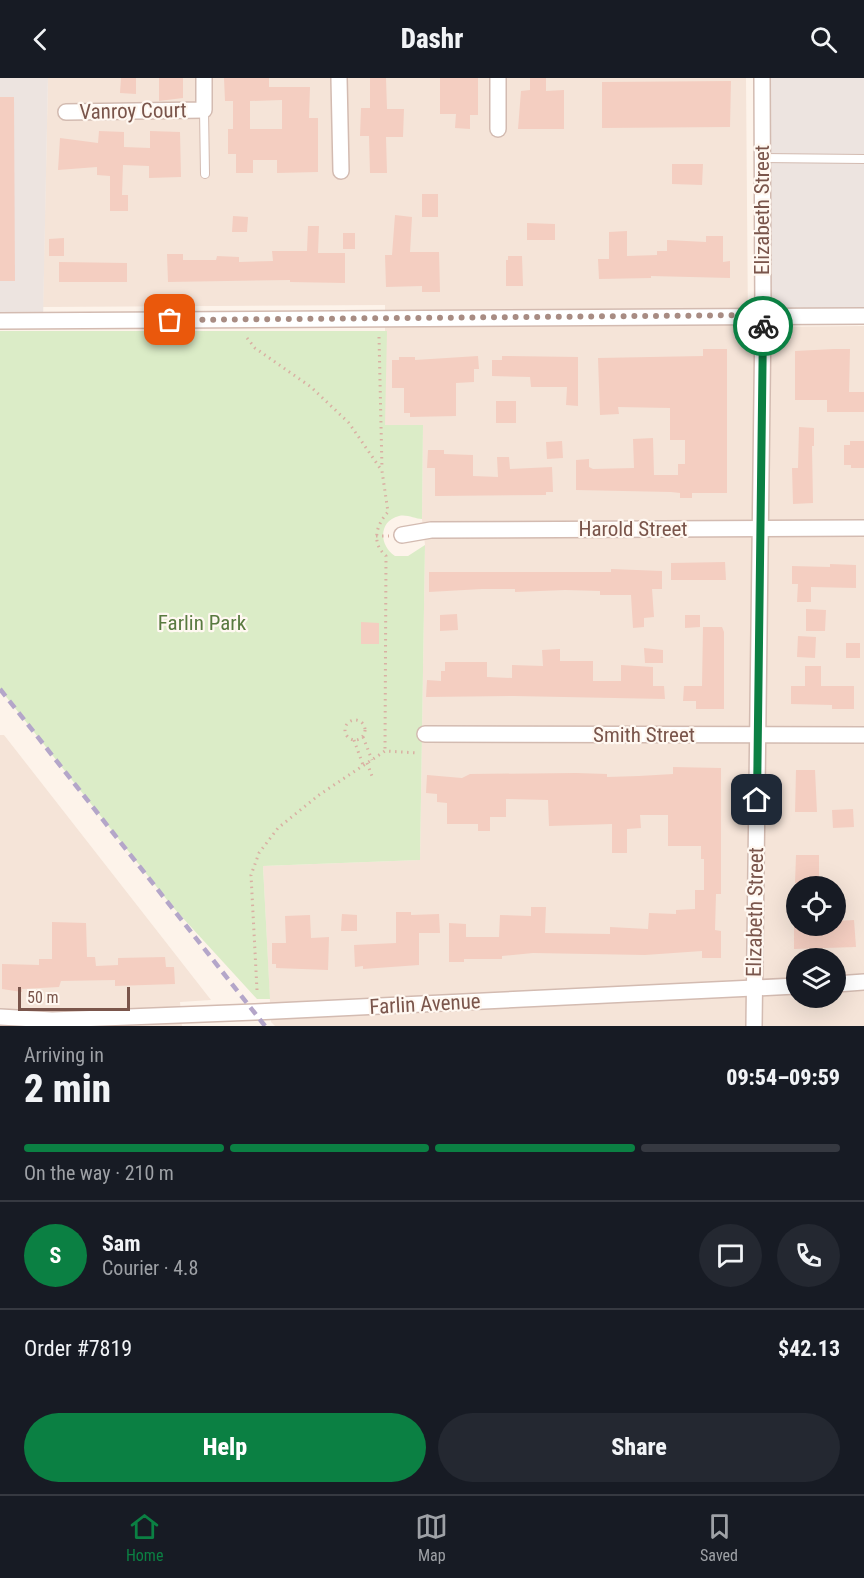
<!DOCTYPE html>
<meta charset="utf-8">
<style>
:root{--surface:#171b24;--page:#242831;--text:#f1f3f6;--muted:#9ea1a6;--line:#363941;--accent:#0b8043}
body{margin:0;font-family:"Roboto Condensed",sans-serif;background:var(--page);color:var(--text);height:100vh;display:flex;flex-direction:column;font-size:22px;white-space:nowrap}
*{box-sizing:border-box;margin:0}
p{font-size:20px;color:var(--muted)}
.icon{flex:none;width:33px;height:33px;fill:none;stroke:currentColor;stroke-width:2;stroke-linecap:round;stroke-linejoin:round}
.map{position:relative;height:948px;overflow:hidden}
.sheet{display:flex;flex-direction:column;background:var(--surface);flex:1}
.sheet>*{flex:none}
.buttons{position:absolute;left:786px;top:798px;display:grid;gap:12px}
.buttons a{display:grid;place-items:center;width:60px;height:60px;border-radius:50%;background:var(--surface);box-shadow:0 6px 24px #0002;font-size:30px}
.scale{position:absolute;left:18px;bottom:15px;width:112px;box-sizing:border-box;padding-left:6px;border:3px solid #7a554b;border-top:0;font-size:16px;line-height:21px;white-space:nowrap;color:#7a554b;-webkit-text-stroke:4px #fff8f1;paint-order:stroke}
.pin{position:absolute;display:grid;place-items:center;width:51px;height:51px;color:#fff;margin:-26px;border-radius:12px;box-shadow:0 3px 9px #0006}
.courier{position:absolute;display:grid;place-items:center;width:60px;height:60px;margin:-30px;border:4px solid #0b8043;border-radius:50%;background:#fff;color:#222;box-shadow:0 2px 8px #0007}
.summary em{font-style:normal;font-weight:800}
.summary div{display:flex;flex-direction:column-reverse}
.summary{display:flex;align-items:center;justify-content:space-between;height:102px;padding:0 24px}
h1{font-size:39px;font-weight:800;line-height:45px}
.bar{display:grid;grid-template-columns:repeat(4,1fr);gap:9px 6px;align-content:center;height:72px;padding:0 24px}
.bar i{height:8px;border-radius:4px;background:var(--line)}
.bar .current{background:var(--accent)}
.bar p{grid-column:span 4}
.line{display:flex;align-items:center;gap:15px;padding:0 24px;border-top:2px solid var(--line)}
.line div{flex:1}
.round{display:grid;place-items:center;flex:none;width:63px;height:63px;border-radius:32px;background:var(--page)}
.cta{display:flex;gap:12px;margin-top:auto;padding:12px 24px}
.cta a{flex:1;height:69px;border-radius:36px;background:var(--accent);color:#fff;font-size:24px;font-weight:800;line-height:69px;text-align:center}
.cta a+a{background:var(--page);color:var(--text)}
header{display:flex;justify-content:space-between;align-items:center;height:78px;padding:0 24px;background:var(--surface);font-size:27px;font-weight:800}
.menu{display:flex;justify-content:space-around;align-items:center;height:84px;border-top:2px solid var(--line);background:var(--surface);font-size:16px;color:var(--muted)}
.menu a{display:grid;justify-items:center;gap:3px}
.menu .current{color:var(--accent)}
.map>svg:first-child{display:block}
.residential{fill:#f5e4d8;fill-rule:evenodd}
.industrial{fill:#ede4e0}
.green{fill:#dbecc7}
.building{fill:#f4cec1;fill-rule:evenodd}
.lines{fill:none;stroke-linecap:round;stroke-linejoin:round}
.lane-casing{stroke:#d3bbb1;stroke-width:10}
.street-casing{stroke:#d3bbb1;stroke-width:18}
.path{stroke:#d9b0a3;stroke-width:3;stroke-dasharray:1.5 4.5;stroke-linecap:butt}
.lane{stroke:#fff;stroke-width:8}
.street{stroke:#fff;stroke-width:15}
.rail{stroke:#b4a6c9;stroke-width:4.5;stroke-dasharray:9 6;stroke-linecap:butt}
.done{stroke:#a88c83;stroke-width:6;stroke-dasharray:0 10.8}
.route{stroke:#0b8043;stroke-width:8}
.labels{text-anchor:middle;stroke-width:4.5;stroke-linejoin:round;paint-order:stroke}
.street-label{font-size:21px;fill:#7a554b;stroke:#fff8f1}
.park-label{font-size:21px;fill:#597a40;stroke:#fff8f1}
</style>
<header><svg class="icon" aria-label="back" viewBox="0 0 24 24"><path d="M15 5l-7 7 7 7"/></svg>Dashr<svg class="icon" aria-label="search" viewBox="0 0 24 24"><circle cx="10" cy="10" r="6"/><path d="M15 15l6 6"/></svg></header>
<div class="map">
<svg width="864" height="948" viewBox="0 0 864 948">
<rect width="100%" height="100%" fill="#fdf3ea"/>
<g class="residential">
<path d="M 48,0 L 746,0 L 748,249 L 864,248 L 864,948 L 275,948 L 271,944 L 263,788 L 420,782 L 425,467 L 422,441 L 423,347 L 385,347 L 385,227 L 43,229 ZM 796,808 L 836,808 L 836,848 L 796,848 ZM 796,880 L 836,880 L 836,920 L 796,920 Z"/>
<path d="M 0,657 L 4,657 L 211,922 L 180,924 L 182,948 L 0,948 Z"/>
</g>
<g class="industrial">
<path d="M 0,0 L 48,0 L 43,243 L 0,243 Z"/>
<path d="M 762,0 L 864,0 L 864,238 L 763,237 Z"/>
</g>
<path class="green" d="M 0,253 L 387,253 L 385,347 L 423,347 L 422,441 C 415,441 407,436 399,438 C 378,443 379,468 395,478 L 408,478 L 425,467 L 420,782 L 263,788 L 270,921 L 257,921 L 171,827 L 0,611 Z"/>
<g class="building">
<path d="M 121,0 L 136,0 L 136,16 L 120,15 Z"/>
<path d="M 159,0 L 183,0 L 183,20 L 159,23 Z"/>
<path d="M 224,0 L 269,0 L 269,9 L 310,9 L 309,40 L 318,40 L 318,94 L 277,95 L 277,82 L 253,82 L 253,95 L 236,95 L 236,76 L 228,76 L 228,51 L 233,51 L 233,23 L 225,23 ZM 282,22 L 282,51 L 250,51 L 250,23 Z"/>
<path d="M 370,0 L 386,0 L 387,31 L 404,31 L 403,59 L 386,59 L 387,95 L 370,95 L 369,58 L 360,58 L 361,30 L 370,30 Z"/>
<path d="M 440,0 L 478,0 L 478,37 L 470,37 L 470,51 L 455,50 L 456,36 L 440,36 Z"/>
<path d="M 530,0 L 546,0 L 546,13 L 564,12 L 564,51 L 518,51 L 521,13 L 530,12 Z"/>
<path d="M 731,3 L 730,49 L 602,50 L 602,4 Z"/>
<path d="M 0,19 L 14,19 L 15,203 L 0,203 Z"/>
<path d="M 99,53 L 124,54 L 124,69 L 150,70 L 150,53 L 180,54 L 181,99 L 149,100 L 149,88 L 123,87 L 122,117 L 128,117 L 128,133 L 110,133 L 110,98 L 97,97 L 97,89 L 58,92 L 60,60 L 98,65 Z"/>
<path d="M 672,86 L 703,86 L 702,107 L 672,106 Z"/>
<rect x="422" y="116" width="16" height="23"/>
<path d="M 395,137 L 412,139 L 410,174 L 439,174 L 440,214 L 422,214 L 422,208 L 386,209 L 385,177 L 392,177 Z"/>
<path d="M 233,138 L 248,139 L 247,154 L 232,154 Z"/>
<path d="M 527,145 L 555,146 L 555,162 L 527,162 Z"/>
<path d="M 308,148 L 319,148 L 318,175 L 345,175 L 345,205 L 290,204 L 290,202 L 168,204 L 167,176 L 183,176 L 183,182 L 216,182 L 217,178 L 239,179 L 239,184 L 273,183 L 272,173 L 307,173 Z"/>
<path d="M 627,153 L 627,178 L 657,177 L 657,173 L 667,173 L 667,162 L 706,164 L 706,158 L 723,158 L 723,184 L 730,183 L 730,200 L 651,198 L 651,200 L 599,201 L 598,181 L 609,181 L 609,154 Z"/>
<rect x="343" y="155" width="12" height="16"/>
<path d="M 64,160 L 64,178 L 49,178 L 49,161 Z"/>
<path d="M 508,178 L 522,178 L 523,208 L 506,208 L 506,182 L 508,182 Z"/>
<path d="M 59,184 L 127,185 L 127,204 L 59,204 Z"/>
<path d="M 703,271 L 727,271 L 727,415 L 692,415 L 692,420 L 680,420 L 680,415 L 671,414 L 576,412 L 576,382 L 589,381 L 589,389 L 593,391 L 634,390 L 633,361 L 653,360 L 654,397 L 678,397 L 678,386 L 685,386 L 685,362 L 670,362 L 670,330 L 618,329 L 619,336 L 600,337 L 598,280 L 703,278 Z"/>
<path d="M 834,271 L 850,271 L 849,314 L 864,314 L 864,334 L 827,334 L 827,322 L 795,322 L 795,273 Z"/>
<path d="M 478,278 L 479,291 L 474,291 L 474,304 L 456,305 L 456,338 L 410,339 L 410,335 L 404,335 L 404,310 L 392,310 L 392,282 L 399,282 L 399,279 L 415,279 L 415,282 Z"/>
<path d="M 502,278 L 578,279 L 578,328 L 566,327 L 567,309 L 531,309 L 530,299 L 492,298 L 492,282 L 502,282 Z"/>
<rect x="496" y="323" width="20" height="22"/>
<path d="M 799,349 L 814,350 L 814,368 L 812,368 L 813,425 L 793,426 L 792,390 L 798,390 Z"/>
<path d="M 562,363 L 563,380 L 547,381 L 546,364 Z"/>
<path d="M 850,363 L 864,363 L 864,390 L 851,390 L 851,387 L 844,387 L 844,367 L 850,367 Z"/>
<path d="M 428,372 L 444,372 L 444,376 L 473,377 L 473,398 L 498,399 L 497,379 L 509,379 L 510,391 L 552,389 L 553,414 L 546,414 L 546,417 L 435,418 L 435,390 L 427,390 Z"/>
<path d="M 725,484 L 726,502 L 671,502 L 671,485 Z"/>
<path d="M 830,486 L 856,487 L 856,510 L 811,509 L 811,524 L 797,524 L 798,506 L 792,506 L 792,488 L 830,489 Z"/>
<path d="M 611,491 L 662,493 L 662,511 L 652,511 L 654,539 L 644,540 L 644,549 L 633,550 L 631,517 L 600,517 L 600,513 L 565,512 L 515,514 L 515,511 L 482,511 L 429,514 L 429,494 L 611,494 Z"/>
<path d="M 806,531 L 826,532 L 825,553 L 806,553 Z"/>
<path d="M 457,536 L 458,552 L 440,553 L 440,537 Z"/>
<path d="M 685,537 L 700,537 L 700,549 L 685,550 Z"/>
<path d="M 361,544 L 379,545 L 379,566 L 361,566 Z"/>
<path d="M 703,549 L 722,549 L 724,554 L 724,631 L 696,631 L 696,623 L 683,623 L 684,608 L 702,608 Z"/>
<path d="M 798,558 L 816,559 L 815,580 L 797,579 Z"/>
<rect x="846" y="565" width="14" height="15"/>
<path d="M 644,570 L 663,572 L 663,585 L 645,585 Z"/>
<path d="M 560,571 L 560,583 L 593,583 L 593,603 L 621,603 L 621,587 L 653,589 L 653,608 L 664,608 L 665,621 L 514,618 L 426,619 L 427,602 L 441,603 L 441,593 L 445,593 L 445,584 L 487,584 L 487,599 L 512,600 L 512,587 L 543,588 L 542,572 Z"/>
<path d="M 805,588 L 821,588 L 821,608 L 854,608 L 854,631 L 832,631 L 832,627 L 791,626 L 791,608 L 805,608 Z"/>
<path d="M 673,689 L 721,690 L 721,816 L 716,816 L 715,852 L 721,853 L 721,880 L 702,880 L 702,873 L 645,877 L 533,875 L 502,878 L 502,881 L 464,881 L 464,884 L 449,884 L 449,845 L 466,846 L 466,859 L 499,859 L 500,837 L 531,838 L 531,829 L 546,829 L 545,855 L 610,856 L 610,849 L 648,851 L 649,835 L 676,836 L 676,832 L 695,831 L 695,812 L 704,812 L 704,781 L 701,781 L 701,768 L 668,768 L 668,737 L 640,737 L 641,750 L 627,751 L 627,775 L 612,775 L 612,746 L 549,748 L 548,722 L 506,721 L 506,739 L 490,739 L 490,753 L 478,753 L 478,746 L 447,746 L 447,725 L 437,724 L 437,716 L 426,715 L 427,697 L 462,700 L 470,696 L 576,695 L 607,696 L 607,699 L 639,698 L 673,696 Z"/>
<path d="M 796,692 L 815,692 L 817,734 L 795,734 Z"/>
<path d="M 853,731 L 854,749 L 833,750 L 832,732 Z"/>
<path d="M 796,777 L 819,777 L 819,808 L 800,808 L 800,805 L 795,805 Z"/>
<path d="M 396,834 L 411,834 L 411,837 L 439,836 L 440,855 L 419,855 L 419,887 L 363,891 L 363,888 L 355,889 L 354,867 L 396,865 Z"/>
<path d="M 342,836 L 357,837 L 357,853 L 341,853 Z"/>
<path d="M 310,837 L 311,860 L 329,859 L 328,892 L 276,890 L 276,886 L 272,886 L 272,865 L 286,865 L 285,838 Z"/>
<path d="M 854,842 L 856,869 L 794,871 L 794,848 L 837,848 L 836,843 Z"/>
<path d="M 52,844 L 86,845 L 87,879 L 95,879 L 96,888 L 118,887 L 118,880 L 165,879 L 166,889 L 174,889 L 175,906 L 115,908 L 115,902 L 61,903 L 59,909 L 22,911 L 22,914 L 2,911 L 2,886 L 39,887 L 39,881 L 52,881 Z"/>
</g>
<g class="lines">
<defs>
<g id="lane">
<path d="M 204,32 L 205,96"/>
<path d="M 762,80 L 864,81"/>
</g>
<g id="street">
<path d="M 339,0 L 341,93"/>
<path d="M 498,0 L 498,51"/>
<path d="M 66,34 L 204,32 L 204,0"/>
<path d="M 0,243 L 864,238"/>
<path d="M 402,457 L 431,452 L 864,450"/>
<path d="M 425,656 L 864,657"/>
<path d="M 836,906 L 864,904"/>
<path d="M 0,939 L 52,942 L 255,934 L 796,908"/>
<path d="M 754,948 L 763,237 L 762,0"/>
</g>
</defs>
<use href="#lane" class="lane-casing"/>
<use href="#street" class="street-casing"/>
<g class="path">
<path d="M 379,259 L 382,391"/>
<path d="M 247,260 L 255,270 L 311,309 L 349,345 L 382,393 L 388,434 C 376,447 371,465 386,478 L 385,673"/>
<path d="M 376,458 L 389,458"/>
<circle cx="355" cy="652" r="10"/>
<path d="M 363,659 L 372,682"/>
<path d="M 354,662 L 363,687"/>
<path d="M 367,685 L 372,698"/>
<path d="M 257,912 L 251,797 L 259,775 L 278,750 L 319,717 L 385,673 L 419,675"/>
</g>
<use href="#lane" class="lane"/>
<use href="#street" class="street"/>
<path class="rail" d="M 0,611 L 265,948"/>
</g>
<g class="lines">
<path class="done" d="M 170,242 L 763,237 L 763,248"/>
<path class="route" d="M 757,722 L 763,248"/>
</g>
<g class="labels">
<g class="street-label">
<text transform="translate(133 33) rotate(-1)" y="7">Vanroy Court</text>
<text transform="translate(762 132) rotate(-90)" y="7">Elizabeth Street</text>
<text x="633" y="458">Harold Street</text>
<text x="644" y="664">Smith Street</text>
<text transform="translate(755 834) rotate(-89)" y="7">Elizabeth Street</text>
<text transform="translate(425 926) rotate(-3)" y="7">Farlin Avenue</text>
</g>
<g class="park-label">
<text x="202" y="552">Farlin Park</text>
</g>
</g>
</svg>
<div class="buttons">
<a><svg class="icon" aria-label="locate" viewBox="0 0 24 24"><circle cx="12" cy="12" r="6"/><path d="M12 2v4M12 18v4M2 12h4M18 12h4"/></svg></a>
<a><svg class="icon" aria-label="layers" viewBox="0 0 24 24"><path d="M12 4l9 5-9 5-9-5zM3 14l9 5 9-5"/></svg></a>
</div>
<div class="scale">50 m</div>
<div class="pin" style="left:170px;top:242px;background:#ea580c"><svg class="icon" aria-label="bag" viewBox="0 0 24 24"><path d="M5 8h14l-1 12H6zM9 8a3 3 0 0 1 6 0"/></svg></div>
<div class="pin" style="left:757px;top:722px;background:#1f2937"><svg class="icon" aria-label="home" viewBox="0 0 24 24"><path d="M3 11l9-7 9 7M6 9v11h12V9"/></svg></div>
<div class="courier" style="left:763px;top:248px"><svg class="icon" aria-label="bike" viewBox="0 0 24 24"><circle cx="6" cy="16" r="4"/><circle cx="18" cy="16" r="4"/><path d="M6 16l4-8h5l3 8M10 8l3 8H6M13 5h3"/></svg></div>
</div>
<section class="sheet">
<div class="summary"><div><h1>2 min</h1><p>Arriving in</p></div><em>09:54–09:59</em></div>
<div class="bar"><i class="current"></i><i class="current"></i><i class="current"></i><i></i><p>On the way · 210 m</p></div>
<div class="line" style="height:108px"><b class="round" style="background:var(--accent);color:#fff">S</b><div><b>Sam</b><p>Courier · 4.8</p></div><a class="round"><svg class="icon" aria-label="chat" viewBox="0 0 24 24"><path d="M4 5h16v11H9l-5 4z"/></svg></a><a class="round"><svg class="icon" aria-label="phone" viewBox="0 0 24 24"><path d="M5 4h4l2 5-3 2q2 4 5 5l2-3 5 2v4C11 20 4 13 5 4z"/></svg></a></div>
<div class="line" style="height:78px"><div>Order #7819</div><b>$42.13</b></div>
<div class="cta"><a>Help</a><a>Share</a></div>
</section>
<nav class="menu">
<a class="current"><svg class="icon" aria-label="home" viewBox="0 0 24 24"><path d="M3 11l9-7 9 7M6 9v11h12V9"/></svg>Home</a>
<a><svg class="icon" aria-label="map" viewBox="0 0 24 24"><path d="M3 6l6-2 6 2 6-2v14l-6 2-6-2-6 2zM9 4v14M15 6v14"/></svg>Map</a>
<a><svg class="icon" aria-label="saved" viewBox="0 0 24 24"><path d="M7 4h10v16l-5-4-5 4z"/></svg>Saved</a>
</nav>
